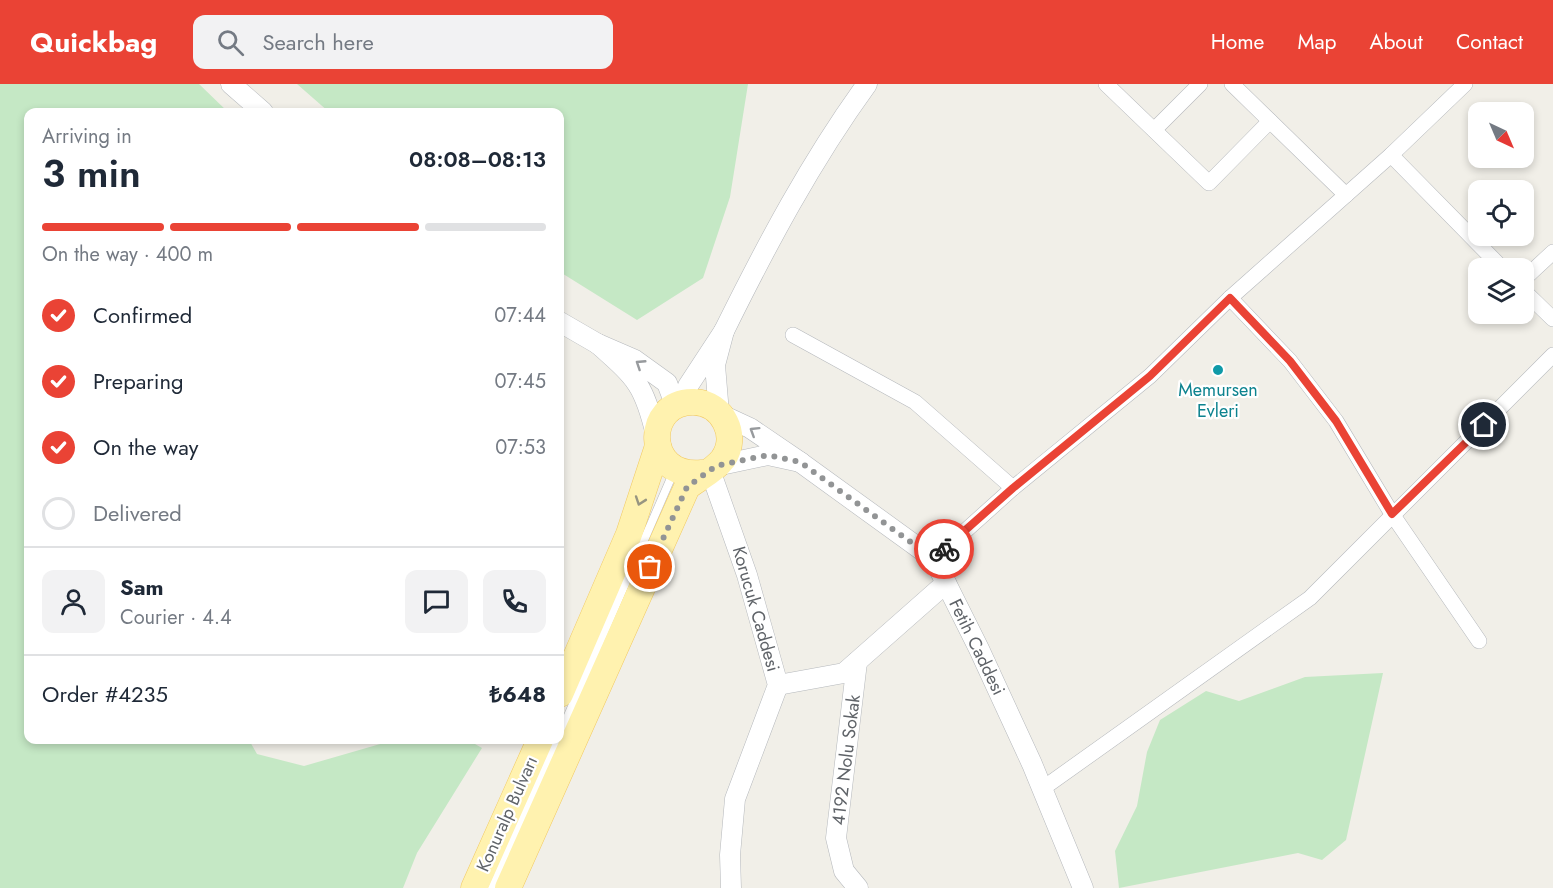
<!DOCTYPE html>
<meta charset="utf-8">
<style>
:root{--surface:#fff;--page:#f2f2f3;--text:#1f2937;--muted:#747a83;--line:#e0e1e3;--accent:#ea4335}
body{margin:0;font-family:Jost,sans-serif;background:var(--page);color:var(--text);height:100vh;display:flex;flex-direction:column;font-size:22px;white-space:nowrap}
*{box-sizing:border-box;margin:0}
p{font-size:20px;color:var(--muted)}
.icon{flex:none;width:33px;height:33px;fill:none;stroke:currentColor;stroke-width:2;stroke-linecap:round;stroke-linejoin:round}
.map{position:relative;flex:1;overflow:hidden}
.drawer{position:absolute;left:24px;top:24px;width:540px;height:636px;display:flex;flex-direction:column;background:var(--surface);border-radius:12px;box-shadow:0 3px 9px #0003}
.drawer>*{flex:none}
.needle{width:39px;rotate:136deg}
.fabs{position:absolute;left:1468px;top:18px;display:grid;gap:12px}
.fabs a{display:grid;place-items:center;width:66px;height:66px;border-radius:12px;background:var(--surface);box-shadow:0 3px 9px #0003;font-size:30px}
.pin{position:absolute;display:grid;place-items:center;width:51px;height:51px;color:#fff;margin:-26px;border:3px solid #fff;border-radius:50%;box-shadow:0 2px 6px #0007}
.courier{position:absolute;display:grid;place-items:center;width:60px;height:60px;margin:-30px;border:4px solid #ea4335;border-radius:50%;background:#fff;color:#222;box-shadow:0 2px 8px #0007}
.overview em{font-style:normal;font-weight:600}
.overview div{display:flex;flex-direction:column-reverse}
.overview{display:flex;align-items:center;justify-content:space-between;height:102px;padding:0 18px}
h1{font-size:39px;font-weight:600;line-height:45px}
.bar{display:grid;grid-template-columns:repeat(4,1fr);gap:9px 6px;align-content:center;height:72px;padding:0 18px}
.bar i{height:8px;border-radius:4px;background:var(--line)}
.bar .current{background:var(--accent)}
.bar p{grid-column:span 4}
.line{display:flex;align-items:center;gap:15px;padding:0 18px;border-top:2px solid var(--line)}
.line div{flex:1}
.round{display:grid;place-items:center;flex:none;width:63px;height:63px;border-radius:12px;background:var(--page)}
ol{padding:0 18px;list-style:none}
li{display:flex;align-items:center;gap:18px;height:66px}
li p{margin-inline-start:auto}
li .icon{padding:6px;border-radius:50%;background:var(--accent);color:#fff;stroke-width:4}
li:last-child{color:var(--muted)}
li i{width:33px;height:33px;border:3px solid var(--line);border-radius:50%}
header{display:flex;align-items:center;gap:36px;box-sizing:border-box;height:84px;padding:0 30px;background:var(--accent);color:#fff}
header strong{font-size:28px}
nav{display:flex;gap:33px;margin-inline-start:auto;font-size:21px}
.search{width:420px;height:54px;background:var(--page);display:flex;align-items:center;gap:15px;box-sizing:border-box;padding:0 21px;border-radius:12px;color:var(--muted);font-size:22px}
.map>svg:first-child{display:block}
.green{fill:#c5e8c5}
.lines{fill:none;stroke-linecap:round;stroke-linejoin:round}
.service-casing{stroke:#b5b8bc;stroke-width:9}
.minor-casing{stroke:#b5b8bc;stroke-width:16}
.tertiary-casing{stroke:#b5b8bc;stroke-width:21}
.primary-casing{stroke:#f2c960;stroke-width:27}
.service{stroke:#fff;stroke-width:8}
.minor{stroke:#fff;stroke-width:15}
.tertiary{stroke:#fff;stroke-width:20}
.primary{stroke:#fff2af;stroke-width:26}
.oneway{stroke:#979a9d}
.oneway2{stroke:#979581}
.done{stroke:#929495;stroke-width:6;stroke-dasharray:0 10.8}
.route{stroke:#ea4335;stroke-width:8}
.culture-dot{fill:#0f9aa8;stroke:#fff;stroke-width:2}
.labels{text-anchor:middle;stroke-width:4.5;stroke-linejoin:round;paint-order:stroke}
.culture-label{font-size:18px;fill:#0d838f;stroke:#fff}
.street-label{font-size:18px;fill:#5f6368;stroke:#fff}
</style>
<header>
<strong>Quickbag</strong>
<div class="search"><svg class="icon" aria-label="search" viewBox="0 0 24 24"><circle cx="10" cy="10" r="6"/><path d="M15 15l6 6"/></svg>Search here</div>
<nav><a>Home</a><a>Map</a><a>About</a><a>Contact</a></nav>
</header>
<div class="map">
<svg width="1553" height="804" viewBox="0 0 1553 804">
<rect width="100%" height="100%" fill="#f1efe8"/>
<g class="green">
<path d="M 0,0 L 199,0 L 228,28 L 28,28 L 28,656 L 249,656 L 257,670 L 304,682 L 394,656 L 468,656 L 482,664 L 417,769 L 403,804 L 0,804 Z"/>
<path d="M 297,0 L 748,0 L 730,113 L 703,194 L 637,236 L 560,188 L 560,28 L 329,28 Z"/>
<path d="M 1383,589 L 1346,756 L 1322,776 L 1298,769 L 1119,804 L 1115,767 L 1137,722 L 1147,668 L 1160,636 L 1206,607 L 1239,617 L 1305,593 Z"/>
</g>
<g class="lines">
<defs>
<g id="service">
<path d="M 560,650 L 674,387"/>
<path d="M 492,804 L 557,656"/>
</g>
<g id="minor">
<path d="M 1106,0 L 1209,99 L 1270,37"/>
<path d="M 1232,0 L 1346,111"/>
<path d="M 1154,46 L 1200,0"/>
<path d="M 1391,71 L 1502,184"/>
<path d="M 1524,195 L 1553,168"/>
<path d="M 1524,207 L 1553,235"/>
<path d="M 1230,214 L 1290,277 L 1336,337 L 1392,430 L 1479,557"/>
<path d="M 793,251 L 915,318 L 1013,404"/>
<path d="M 934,475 L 1013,404 L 1150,292 L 1230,214 L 1391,71 L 1465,0"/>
<path d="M 1042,705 L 1310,514 L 1553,271"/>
</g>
<g id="tertiary">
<path d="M 231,0 L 263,28"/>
<path d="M 560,238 L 598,260"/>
<path d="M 724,247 C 766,162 811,77 867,0"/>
<path d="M 681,320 L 688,302 L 724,247 L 715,281 L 719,329"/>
<path d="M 656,351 C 644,300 636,294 598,260 L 635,276 L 667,299 L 676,323"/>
<path d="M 800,378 L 934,475 L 979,565 L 1032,680 L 1083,804"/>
<path d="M 716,382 L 768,371 L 800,378 L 750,344 L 722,331"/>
<path d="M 710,386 L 747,491 L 778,601 L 735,715 L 730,771 L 731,804"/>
<path d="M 857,578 L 836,754 L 844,787 L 858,804"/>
<path d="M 778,601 L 844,589 L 946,499"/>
</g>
<g id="primary">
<path d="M 560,610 L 629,450 L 658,362"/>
<path d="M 474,804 L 540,656"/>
<path d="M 508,804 L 687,403 C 698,394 714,387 723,375 C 739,352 723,319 694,318 C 644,316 643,395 702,389"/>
</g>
</defs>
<use href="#service" class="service-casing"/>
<use href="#minor" class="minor-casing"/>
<use href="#tertiary" class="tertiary-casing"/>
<use href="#primary" class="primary-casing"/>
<use href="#service" class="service"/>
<use href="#minor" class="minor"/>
<use href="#tertiary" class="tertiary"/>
<use href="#primary" class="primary"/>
</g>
<defs><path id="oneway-chevron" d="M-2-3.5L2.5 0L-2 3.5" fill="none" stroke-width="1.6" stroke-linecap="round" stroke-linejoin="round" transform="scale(1.5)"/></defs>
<g class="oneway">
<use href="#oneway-chevron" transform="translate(640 280) rotate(-147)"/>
<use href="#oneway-chevron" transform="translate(754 347) rotate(-148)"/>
</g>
<use class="oneway2" href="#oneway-chevron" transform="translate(640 417) rotate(109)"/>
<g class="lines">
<path class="done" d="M 650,483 L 687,403 L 716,382 L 768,371 L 800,378 L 934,475 L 944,465"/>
<path class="route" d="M 944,465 L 1013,404 L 1150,292 L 1230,214 L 1290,277 L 1336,337 L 1392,430 L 1484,341"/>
</g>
<circle class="culture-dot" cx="1218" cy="286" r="6"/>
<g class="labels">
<g class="culture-label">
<text x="1218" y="312">Memursen<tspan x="1218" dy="21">Evleri</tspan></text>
</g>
<g class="street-label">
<text transform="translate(756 525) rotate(74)" y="6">Korucuk Caddesi</text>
<text transform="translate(977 563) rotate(64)" y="6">Fetih Caddesi</text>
<text transform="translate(846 676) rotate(-83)" y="6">4192 Nolu Sokak</text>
<text transform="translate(507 730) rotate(-66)" y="6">Konuralp Bulvarı</text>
</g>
</g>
</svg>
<div class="fabs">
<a><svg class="needle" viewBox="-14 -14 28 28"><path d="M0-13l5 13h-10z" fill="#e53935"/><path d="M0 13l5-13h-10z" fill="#747a83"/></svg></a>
<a><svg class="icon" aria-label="locate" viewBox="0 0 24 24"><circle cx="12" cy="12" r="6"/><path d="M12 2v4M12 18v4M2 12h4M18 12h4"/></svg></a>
<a><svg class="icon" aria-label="layers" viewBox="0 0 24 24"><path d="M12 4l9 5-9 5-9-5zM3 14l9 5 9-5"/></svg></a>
</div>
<div class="pin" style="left:650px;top:483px;background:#ea580c"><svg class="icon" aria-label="bag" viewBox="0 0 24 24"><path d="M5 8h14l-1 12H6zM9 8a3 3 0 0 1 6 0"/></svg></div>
<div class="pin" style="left:1484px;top:341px;background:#1f2937"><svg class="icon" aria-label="home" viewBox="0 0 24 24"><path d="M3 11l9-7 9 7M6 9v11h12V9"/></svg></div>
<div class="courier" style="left:944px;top:465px"><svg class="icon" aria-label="bike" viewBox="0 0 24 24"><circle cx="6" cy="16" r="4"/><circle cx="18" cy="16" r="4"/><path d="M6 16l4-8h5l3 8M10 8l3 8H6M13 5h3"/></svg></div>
<section class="drawer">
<div class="overview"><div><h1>3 min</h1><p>Arriving in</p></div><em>08:08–08:13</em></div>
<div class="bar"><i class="current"></i><i class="current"></i><i class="current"></i><i></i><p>On the way · 400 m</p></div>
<ol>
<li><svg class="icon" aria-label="check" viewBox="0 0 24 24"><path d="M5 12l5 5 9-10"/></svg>Confirmed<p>07:44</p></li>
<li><svg class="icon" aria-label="check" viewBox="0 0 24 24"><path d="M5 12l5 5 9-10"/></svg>Preparing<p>07:45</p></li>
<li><svg class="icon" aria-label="check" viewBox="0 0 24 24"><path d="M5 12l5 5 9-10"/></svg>On the way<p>07:53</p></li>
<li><i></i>Delivered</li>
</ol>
<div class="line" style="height:108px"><a class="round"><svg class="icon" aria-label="person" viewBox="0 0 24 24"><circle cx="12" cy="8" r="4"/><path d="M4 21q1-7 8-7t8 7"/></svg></a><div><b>Sam</b><p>Courier · 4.4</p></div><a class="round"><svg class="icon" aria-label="chat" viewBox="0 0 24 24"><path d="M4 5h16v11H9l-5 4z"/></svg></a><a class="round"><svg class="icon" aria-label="phone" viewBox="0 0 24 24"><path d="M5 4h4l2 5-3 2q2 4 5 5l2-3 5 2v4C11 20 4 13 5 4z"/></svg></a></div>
<div class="line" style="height:78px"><div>Order #4235</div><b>₺648</b></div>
</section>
</div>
